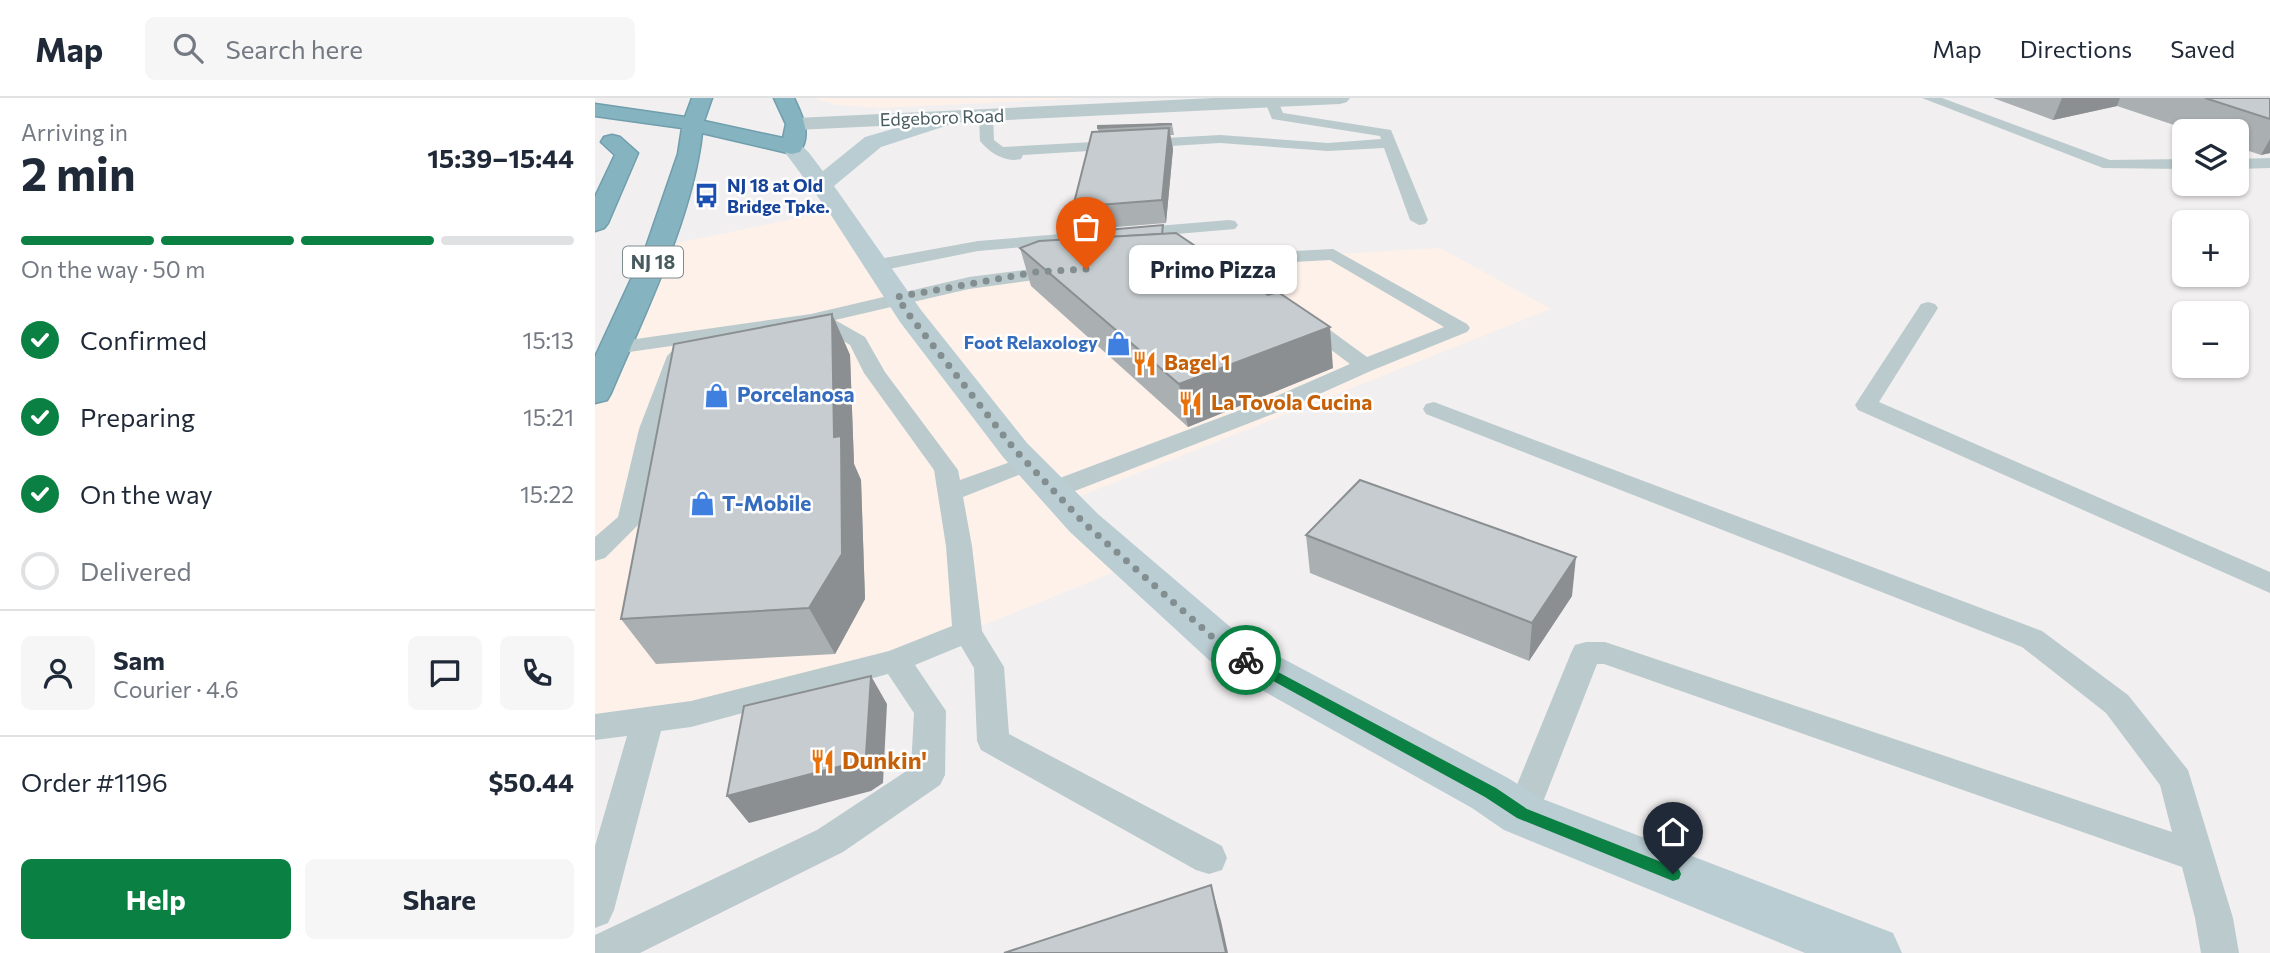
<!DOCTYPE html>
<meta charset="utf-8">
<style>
:root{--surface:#fff;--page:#f6f6f7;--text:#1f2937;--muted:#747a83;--line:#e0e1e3;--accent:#0b8043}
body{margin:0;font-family:Commissioner,sans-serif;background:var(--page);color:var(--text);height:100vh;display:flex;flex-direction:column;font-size:26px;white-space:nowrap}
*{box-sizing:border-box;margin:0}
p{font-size:23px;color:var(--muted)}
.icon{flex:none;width:38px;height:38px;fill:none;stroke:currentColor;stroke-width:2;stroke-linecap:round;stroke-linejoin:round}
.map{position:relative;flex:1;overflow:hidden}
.panel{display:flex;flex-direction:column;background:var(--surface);width:595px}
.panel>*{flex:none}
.buttons{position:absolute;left:1577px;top:21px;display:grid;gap:14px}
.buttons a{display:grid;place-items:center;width:77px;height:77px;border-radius:10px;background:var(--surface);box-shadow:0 2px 5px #0004;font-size:35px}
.pin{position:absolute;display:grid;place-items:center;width:60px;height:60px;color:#fff;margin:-72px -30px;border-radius:50% 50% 50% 0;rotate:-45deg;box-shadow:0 0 7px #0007}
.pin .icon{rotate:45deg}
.courier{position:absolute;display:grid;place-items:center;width:70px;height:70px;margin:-35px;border:5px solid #0b8043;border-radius:50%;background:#fff;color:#222;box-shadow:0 2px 9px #0007}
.bubble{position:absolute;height:49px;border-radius:10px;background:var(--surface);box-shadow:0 2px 5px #0004;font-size:23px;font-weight:700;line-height:49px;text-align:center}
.summary em{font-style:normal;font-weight:700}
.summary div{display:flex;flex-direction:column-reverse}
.summary{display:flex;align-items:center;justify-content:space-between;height:119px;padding:0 21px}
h1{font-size:46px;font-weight:700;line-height:52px}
.bar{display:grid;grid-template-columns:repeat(4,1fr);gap:10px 7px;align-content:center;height:84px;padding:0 21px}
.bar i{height:9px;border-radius:5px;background:var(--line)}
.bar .active{background:var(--accent)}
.bar p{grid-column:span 4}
.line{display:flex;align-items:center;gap:18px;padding:0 21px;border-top:2px solid var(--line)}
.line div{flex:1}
.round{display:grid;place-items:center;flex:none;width:74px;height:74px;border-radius:10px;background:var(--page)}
ol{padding:0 21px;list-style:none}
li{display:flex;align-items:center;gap:21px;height:77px}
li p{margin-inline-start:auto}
li .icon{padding:7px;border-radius:50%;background:var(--accent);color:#fff;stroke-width:4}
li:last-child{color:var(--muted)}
li i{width:38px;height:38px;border:4px solid var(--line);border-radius:50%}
.cta{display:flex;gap:14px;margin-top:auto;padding:14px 21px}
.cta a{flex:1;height:80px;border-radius:10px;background:var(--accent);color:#fff;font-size:28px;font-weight:700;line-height:80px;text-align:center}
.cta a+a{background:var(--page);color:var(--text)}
header{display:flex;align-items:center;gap:42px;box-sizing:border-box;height:98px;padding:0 35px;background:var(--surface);border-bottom:2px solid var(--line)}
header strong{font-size:33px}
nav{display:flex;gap:38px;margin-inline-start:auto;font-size:24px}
.search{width:490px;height:63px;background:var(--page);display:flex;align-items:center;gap:18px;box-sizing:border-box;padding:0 24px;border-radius:10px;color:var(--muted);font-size:26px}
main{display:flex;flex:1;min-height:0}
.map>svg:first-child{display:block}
.commercial{fill:#fdf1e9}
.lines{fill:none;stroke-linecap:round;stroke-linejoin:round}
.highway-casing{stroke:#709eac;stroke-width:3}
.lane{fill:#bbcacd;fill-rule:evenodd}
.street{fill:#bbcacd;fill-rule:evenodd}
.secondary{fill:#bacdd2;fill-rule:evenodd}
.highway{fill:#85b3c0;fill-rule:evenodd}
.wall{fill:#aaafb2}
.shaded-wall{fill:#8b8f91}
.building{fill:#c6cccf;stroke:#8b8f91;stroke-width:2}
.route{fill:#0b8043}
.done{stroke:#838e91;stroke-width:7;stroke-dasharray:0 12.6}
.labels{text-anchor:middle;stroke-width:5;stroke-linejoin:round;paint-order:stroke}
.far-street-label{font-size:18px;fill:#475a5e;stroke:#fff}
.far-transit-label{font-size:18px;font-weight:bold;fill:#164399;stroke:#fff;text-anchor:start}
.far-shop-label{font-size:18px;font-weight:bold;fill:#366cbe;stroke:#fff;text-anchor:end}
.shield{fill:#fff;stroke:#7e8c8e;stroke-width:2}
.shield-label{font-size:19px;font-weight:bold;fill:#475a5e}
.food-label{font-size:21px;font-weight:bold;fill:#c56008;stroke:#fff;text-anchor:start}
.shop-label{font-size:21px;font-weight:bold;fill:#366cbe;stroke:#fff;text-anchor:start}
.near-food-label{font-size:24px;font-weight:bold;fill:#c56008;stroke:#fff;text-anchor:start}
</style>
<header>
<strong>Map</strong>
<div class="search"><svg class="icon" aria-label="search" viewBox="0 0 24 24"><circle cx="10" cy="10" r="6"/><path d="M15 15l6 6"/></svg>Search here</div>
<nav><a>Map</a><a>Directions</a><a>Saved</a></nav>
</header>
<main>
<section class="panel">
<div class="summary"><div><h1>2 min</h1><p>Arriving in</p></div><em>15:39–15:44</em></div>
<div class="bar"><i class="active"></i><i class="active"></i><i class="active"></i><i></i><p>On the way · 50 m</p></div>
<ol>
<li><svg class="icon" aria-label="check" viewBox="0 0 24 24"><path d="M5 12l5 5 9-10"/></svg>Confirmed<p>15:13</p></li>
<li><svg class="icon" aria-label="check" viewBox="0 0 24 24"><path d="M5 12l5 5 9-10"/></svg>Preparing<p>15:21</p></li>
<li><svg class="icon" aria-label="check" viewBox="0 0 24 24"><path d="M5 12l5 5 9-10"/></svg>On the way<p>15:22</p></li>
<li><i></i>Delivered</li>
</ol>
<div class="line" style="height:126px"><a class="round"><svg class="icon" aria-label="person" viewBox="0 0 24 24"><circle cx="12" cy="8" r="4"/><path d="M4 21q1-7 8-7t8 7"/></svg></a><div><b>Sam</b><p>Courier · 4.6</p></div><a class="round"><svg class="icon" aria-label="chat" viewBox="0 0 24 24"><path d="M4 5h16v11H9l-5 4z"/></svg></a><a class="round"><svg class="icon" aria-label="phone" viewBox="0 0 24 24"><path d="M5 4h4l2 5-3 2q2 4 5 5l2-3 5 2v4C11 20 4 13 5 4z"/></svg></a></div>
<div class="line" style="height:91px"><div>Order #1196</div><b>$50.44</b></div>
<div class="cta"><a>Help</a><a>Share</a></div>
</section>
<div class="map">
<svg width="1675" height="855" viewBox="0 0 1675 855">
<rect width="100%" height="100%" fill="#f2eff0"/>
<g class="commercial">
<path d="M 219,0 L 495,0 L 284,10 L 242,7 Z"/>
<path d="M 245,111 L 303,199 L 441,174 L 845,150 L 956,211 L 470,404 L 536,467 L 372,534 L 0,629 L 0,295 L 64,149 Z"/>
</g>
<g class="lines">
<defs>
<g id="highway">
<path d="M 97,0 L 117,0 L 109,23 L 188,40 L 191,26 L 179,0 L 199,0 C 207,18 217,35 205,54 L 197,56 L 107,35 C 98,119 49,217 16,295 L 12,302 L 0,305 L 0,259 L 51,149 L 83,56 L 87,30 L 0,18 L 0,6 L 90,19 Z"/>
<path d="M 17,37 L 25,39 L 43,55 L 13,125 L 9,130 L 0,133 L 0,99 L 20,57 L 6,44 L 9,39 Z"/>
</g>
</defs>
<use href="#highway" class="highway-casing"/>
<g class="lane">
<path d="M 677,0 L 682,1 L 688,15 L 796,32 L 833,122 L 830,126 L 824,127 L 815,122 L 789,50 L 733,53 L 625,45 L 428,57 L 426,61 C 410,65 395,55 385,43 L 384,19 L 391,15 L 398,19 L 399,42 L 408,49 L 625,37 L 733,45 L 786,41 L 785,38 L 677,21 L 670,4 Z"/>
<path d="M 1327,0 L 1347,0 L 1515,62 L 1589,61 L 1589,71 L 1508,70 Z"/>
<path d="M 1675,60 L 1675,70 L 1642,71 L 1642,61 Z"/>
<path d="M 634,122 L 640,123 L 643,127 L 640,131 L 383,153 L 284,173 L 275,167 L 284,161 L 383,143 Z"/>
<path d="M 738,151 L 872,226 L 875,230 L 872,234 L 778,272 L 693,310 L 467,398 L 458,400 L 449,398 L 445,392 L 449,386 L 677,300 L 755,266 L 624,168 L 588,171 L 579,165 L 588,159 ZM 735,162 L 849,229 L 772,259 L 646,167 Z"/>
<path d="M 469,167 L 478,173 L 476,177 L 374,191 L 240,222 L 270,239 L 290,274 L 363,372 L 365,382 L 432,358 L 441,360 L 444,365 L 441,370 L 368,399 L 377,448 L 387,533 L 409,569 L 414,636 L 627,748 L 632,760 L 627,772 L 614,776 L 601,772 L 386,652 L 382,643 L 379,570 L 366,548 L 320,567 L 351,613 L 350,677 L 345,687 L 248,754 L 45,855 L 0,855 L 0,837 L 222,732 L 316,670 L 319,615 L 293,576 L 96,629 L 66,633 L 19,812 L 13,825 L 0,830 L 0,748 L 32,638 L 0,642 L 0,616 L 96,603 L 294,553 L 357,528 L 351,448 L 339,372 L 269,275 L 255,247 L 229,231 L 217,228 L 20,256 L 13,254 L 10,250 L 13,246 L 20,244 L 216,216 L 374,179 Z"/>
<path d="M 1333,204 L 1340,206 L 1343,210 L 1284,304 L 1675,474 L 1675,495 L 1263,312 L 1260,307 L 1326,206 Z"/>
<path d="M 83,252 L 90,254 L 94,258 L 68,331 L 48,422 L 10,460 L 0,463 L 0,439 L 23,419 L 44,331 L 72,258 L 76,254 Z"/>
<path d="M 839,304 L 1447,533 L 1533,597 L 1593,672 L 1638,820 L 1644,855 L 1606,855 L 1600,820 L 1587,769 L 1009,566 L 1002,566 L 939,727 L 927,731 L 915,727 L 910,716 L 976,555 L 980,547 L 991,544 L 1010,544 L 1577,734 L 1565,687 L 1511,615 L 1427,549 L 831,316 L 828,311 L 831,306 Z"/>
</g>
<path class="street" d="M 619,0 L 755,0 L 752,4 L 745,6 L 201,32 L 194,30 L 191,26 L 194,22 L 201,20 Z"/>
<path class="secondary" d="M 356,14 L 363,16 L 366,20 L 363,24 L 286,49 L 239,88 L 326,212 L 432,345 L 503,416 L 647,539 L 913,680 L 945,700 L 1298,835 L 1307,855 L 1210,855 L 909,732 L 877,710 L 615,563 L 475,434 L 408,359 L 305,224 L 234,114 L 186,49 L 189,44 C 208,40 217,60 228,73 L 270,39 Z"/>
<use href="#highway" class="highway"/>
</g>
<g class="wall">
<path d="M 1398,0 L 1675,0 L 1675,55 L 1666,57 L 1642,49 L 1642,33 L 1597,33 L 1522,8 L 1458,22 Z"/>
<path d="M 577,26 L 579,37 L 575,37 L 578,51 L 571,125 L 484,132 L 478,109 L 503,34 L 503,30 Z"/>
<path d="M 569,136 L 738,270 L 593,329 L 436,188 L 425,150 Z"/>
<path d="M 237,216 L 255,257 L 259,366 L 266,382 L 270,501 L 240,556 L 61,566 L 26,521 Z"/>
<path d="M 711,437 L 977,498 L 934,563 L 715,475 Z"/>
</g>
<g class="shaded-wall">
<path d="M 1467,0 L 1525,0 L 1522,8 L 1458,22 Z"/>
<path d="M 574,30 L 578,51 L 571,125 L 567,102 Z"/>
<path d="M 1675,41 L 1675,55 L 1666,57 Z"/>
<path d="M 237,216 L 255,257 L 259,366 L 266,382 L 270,501 L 240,556 L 214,510 L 239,339 Z"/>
<path d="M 735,229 L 738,270 L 593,329 L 584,286 Z"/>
<path d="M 981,459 L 977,498 L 934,563 L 937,525 Z"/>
<path d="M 276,578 L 292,606 L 288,685 L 276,693 L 154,725 L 132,698 Z"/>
<path d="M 616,787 L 626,823 L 633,855 L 631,855 Z"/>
</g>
<g class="building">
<path d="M 1610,0 L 1675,0 L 1675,21 Z"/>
<path d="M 577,26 L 503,30 L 503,28 Z"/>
<path d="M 574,30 L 567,102 L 478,109 L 497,34 Z"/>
<path d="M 568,127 L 567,136 L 476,141 L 477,135 Z"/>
<path d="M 581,135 L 673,197 L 683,194 L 735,229 L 584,286 L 425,150 L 444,143 Z"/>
<path d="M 237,216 L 239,339 L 246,338 L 247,456 L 214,510 L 26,521 L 79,246 Z"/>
<path d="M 765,382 L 981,459 L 937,525 L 711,437 Z"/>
<path d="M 276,578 L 271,657 L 258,665 L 132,698 L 149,608 Z"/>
<path d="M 616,787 L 631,855 L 409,855 Z"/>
</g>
<path class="route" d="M 651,557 L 901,690 L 932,711 L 1084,771 L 1086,776 L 1084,781 L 1078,783 L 922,720 L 890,699 L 647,566 L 645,562 Z"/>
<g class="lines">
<path class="done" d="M 491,171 L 441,174 L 302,199 L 315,218 L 420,352 L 458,392 L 489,425 L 631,551 L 651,562"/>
</g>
<defs>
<symbol id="bus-bare" viewBox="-9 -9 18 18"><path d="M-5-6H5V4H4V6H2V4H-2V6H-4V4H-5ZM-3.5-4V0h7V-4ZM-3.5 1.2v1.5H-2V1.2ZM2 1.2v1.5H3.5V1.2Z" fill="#1a4fb4" stroke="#fff" stroke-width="2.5" paint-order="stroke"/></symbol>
<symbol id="shop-bare" viewBox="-9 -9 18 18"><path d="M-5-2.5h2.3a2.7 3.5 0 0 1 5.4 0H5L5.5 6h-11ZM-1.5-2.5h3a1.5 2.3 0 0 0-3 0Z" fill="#3f7fe0" stroke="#fff" stroke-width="2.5" paint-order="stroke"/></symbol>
<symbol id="restaurant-bare" viewBox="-9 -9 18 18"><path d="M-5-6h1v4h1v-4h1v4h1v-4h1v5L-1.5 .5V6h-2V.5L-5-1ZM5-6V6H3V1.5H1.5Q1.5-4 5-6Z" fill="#e8710a" stroke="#fff" stroke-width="2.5" paint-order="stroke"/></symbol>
</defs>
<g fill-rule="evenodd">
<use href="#bus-bare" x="94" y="80" width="35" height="35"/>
<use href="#shop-bare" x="506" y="228" width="35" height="35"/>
<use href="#restaurant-bare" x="532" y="248" width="35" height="35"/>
<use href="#shop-bare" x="104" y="280" width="35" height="35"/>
<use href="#restaurant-bare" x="578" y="288" width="35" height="35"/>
<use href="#shop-bare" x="90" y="388" width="35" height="35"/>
<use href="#restaurant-bare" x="210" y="646" width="35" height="35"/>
</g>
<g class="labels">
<g class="far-street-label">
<text transform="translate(347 20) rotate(-2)" y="6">Edgeboro Road</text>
</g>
<g class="far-transit-label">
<text x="132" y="94">NJ 18 at Old<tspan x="132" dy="21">Bridge Tpke.</tspan></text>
</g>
<g class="far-shop-label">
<text x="503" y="251">Foot Relaxology</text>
</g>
<rect class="shield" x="28" y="148.5" width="60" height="31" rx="5"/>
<g class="shield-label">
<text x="58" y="171">NJ 18</text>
</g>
<g class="food-label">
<text x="569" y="272">Bagel 1</text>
<text x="616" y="312">La Tovola Cucina</text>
</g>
<g class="shop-label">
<text x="142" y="304">Porcelanosa</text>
<text x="127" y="413">T-Mobile</text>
</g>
<g class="near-food-label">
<text x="247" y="671">Dunkin'</text>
</g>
</g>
</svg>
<div class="buttons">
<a><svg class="icon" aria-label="layers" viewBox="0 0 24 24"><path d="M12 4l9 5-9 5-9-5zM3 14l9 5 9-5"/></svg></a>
<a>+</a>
<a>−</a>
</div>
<div class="pin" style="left:491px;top:171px;background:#ea580c"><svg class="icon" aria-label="bag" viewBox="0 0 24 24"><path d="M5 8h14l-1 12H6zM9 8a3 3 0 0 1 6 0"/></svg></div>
<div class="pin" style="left:1078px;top:776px;background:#1f2937"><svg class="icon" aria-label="home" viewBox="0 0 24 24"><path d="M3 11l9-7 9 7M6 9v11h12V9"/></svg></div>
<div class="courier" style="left:651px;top:562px"><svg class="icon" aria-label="bike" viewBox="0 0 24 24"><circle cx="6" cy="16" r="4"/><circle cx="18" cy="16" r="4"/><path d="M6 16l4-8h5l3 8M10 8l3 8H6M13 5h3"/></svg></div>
<div class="bubble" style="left:534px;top:147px;width:168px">Primo Pizza</div>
</div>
</main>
